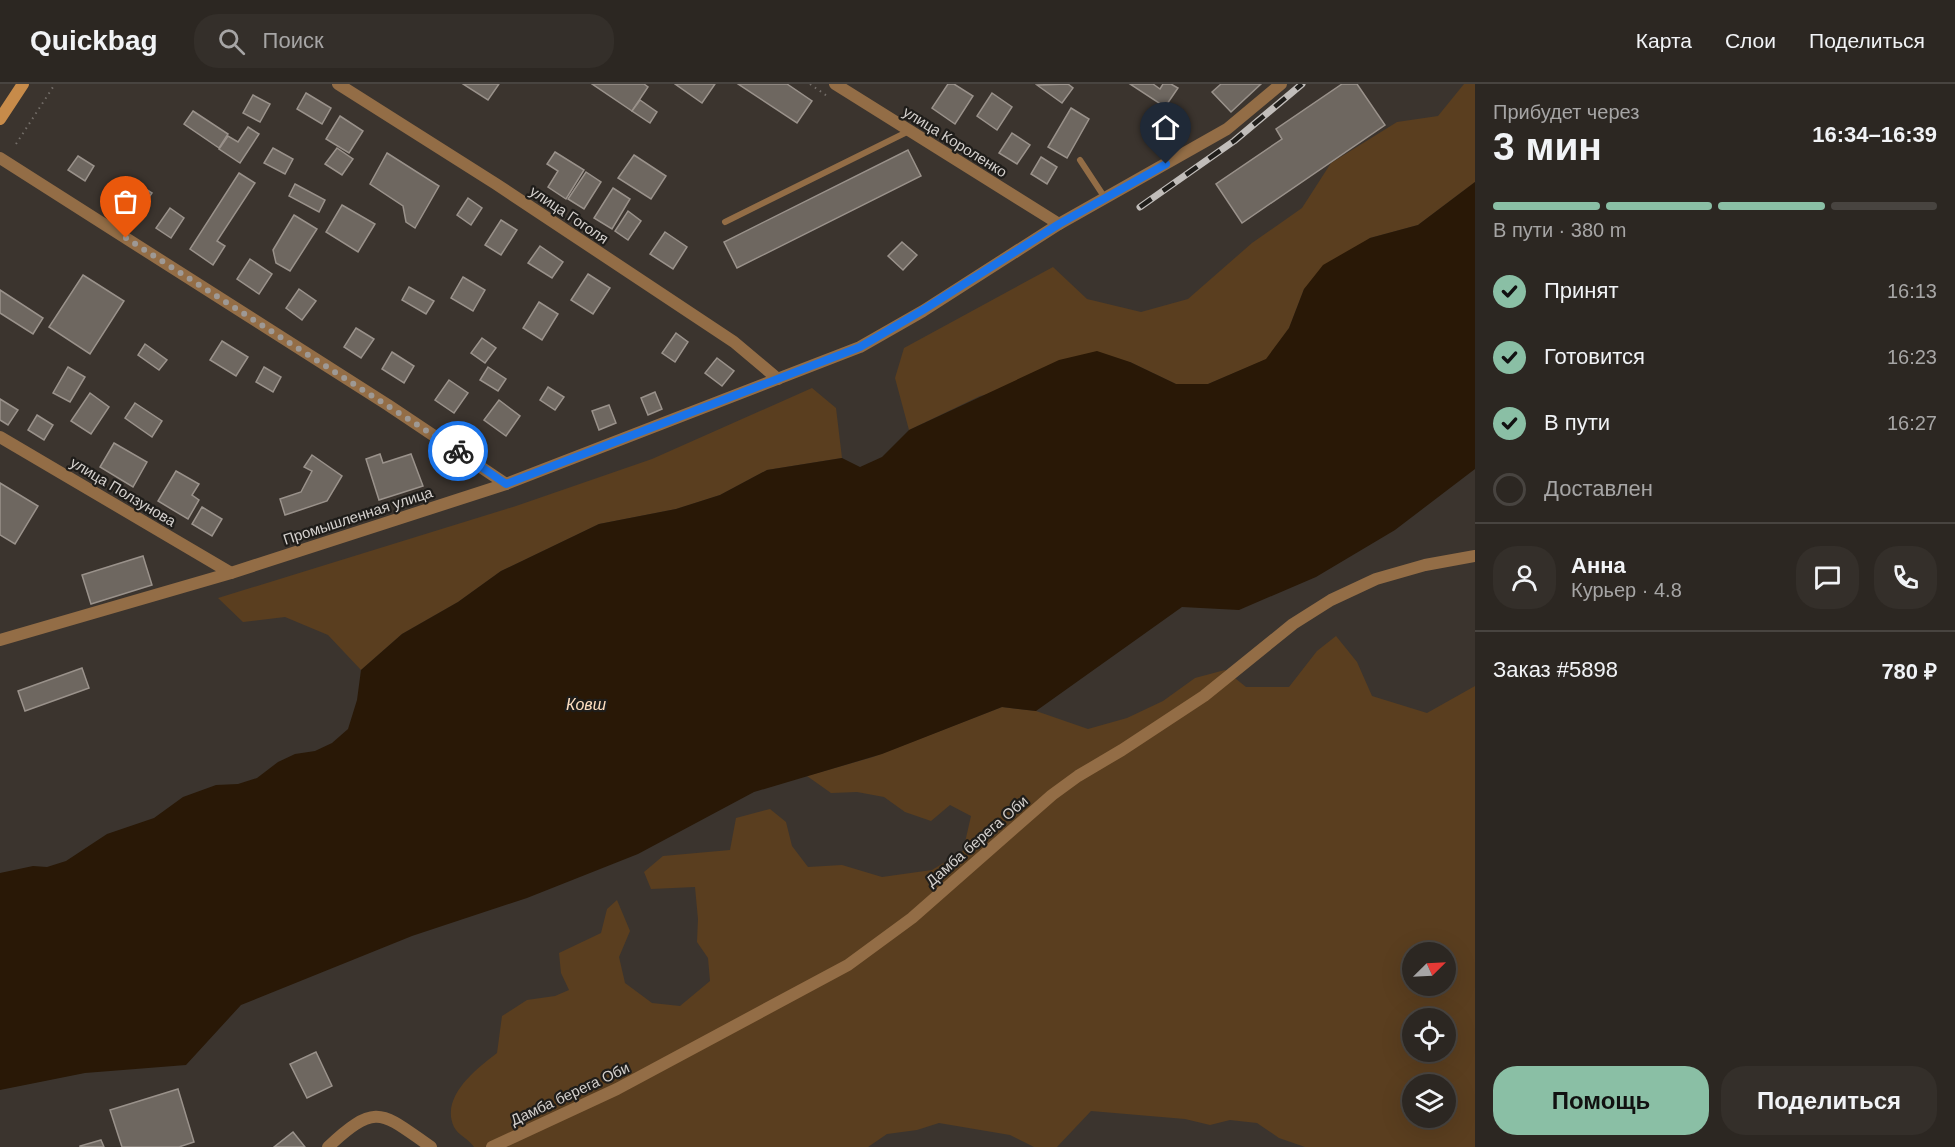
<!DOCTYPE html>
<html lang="ru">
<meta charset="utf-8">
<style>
:root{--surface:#2c2722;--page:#342f2a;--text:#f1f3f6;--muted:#a6a5a5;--line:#484440;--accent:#8abfa5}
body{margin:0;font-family:Helvetica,sans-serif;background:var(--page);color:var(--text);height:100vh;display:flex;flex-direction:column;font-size:22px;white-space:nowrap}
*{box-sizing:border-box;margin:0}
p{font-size:20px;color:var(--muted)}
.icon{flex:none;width:33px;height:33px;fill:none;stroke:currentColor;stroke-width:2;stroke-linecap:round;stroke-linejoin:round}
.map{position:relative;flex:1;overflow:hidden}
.drawer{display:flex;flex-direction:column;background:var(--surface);width:480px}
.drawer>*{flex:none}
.needle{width:39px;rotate:66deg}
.buttons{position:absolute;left:1402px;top:858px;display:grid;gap:12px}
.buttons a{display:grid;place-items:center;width:54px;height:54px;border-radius:50%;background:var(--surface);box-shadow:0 6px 24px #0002,0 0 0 2px var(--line);font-size:30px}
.pin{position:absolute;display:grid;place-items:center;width:51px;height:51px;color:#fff;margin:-62px -26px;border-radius:50% 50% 50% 0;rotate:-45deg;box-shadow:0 0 6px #0007}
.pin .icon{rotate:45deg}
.courier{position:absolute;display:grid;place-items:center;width:60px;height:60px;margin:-30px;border:4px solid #1a73e8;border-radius:50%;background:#fff;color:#222;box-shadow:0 2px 8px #0007}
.head em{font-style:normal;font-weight:700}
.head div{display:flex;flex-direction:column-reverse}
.head{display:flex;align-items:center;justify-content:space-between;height:102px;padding:0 18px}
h1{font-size:39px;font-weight:700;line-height:45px}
.bar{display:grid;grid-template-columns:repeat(4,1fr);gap:9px 6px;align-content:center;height:72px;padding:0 18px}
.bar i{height:8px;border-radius:4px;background:var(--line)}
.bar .on{background:var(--accent)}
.bar p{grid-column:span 4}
.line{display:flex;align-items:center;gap:15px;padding:0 18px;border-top:2px solid var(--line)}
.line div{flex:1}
.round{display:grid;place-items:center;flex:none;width:63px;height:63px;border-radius:24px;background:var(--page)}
ol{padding:0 18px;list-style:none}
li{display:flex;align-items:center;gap:18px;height:66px}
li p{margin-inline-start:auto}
li .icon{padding:6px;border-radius:50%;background:var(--accent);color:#111;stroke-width:4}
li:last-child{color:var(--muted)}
li i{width:33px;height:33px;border:3px solid var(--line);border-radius:50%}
.cta{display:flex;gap:12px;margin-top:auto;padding:12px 18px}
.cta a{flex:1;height:69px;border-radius:24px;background:var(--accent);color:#111;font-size:24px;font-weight:700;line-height:69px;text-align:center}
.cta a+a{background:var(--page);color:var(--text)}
header{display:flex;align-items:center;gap:36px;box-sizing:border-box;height:84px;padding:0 30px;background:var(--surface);border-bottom:2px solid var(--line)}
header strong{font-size:28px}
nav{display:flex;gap:33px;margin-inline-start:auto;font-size:21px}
.search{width:420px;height:54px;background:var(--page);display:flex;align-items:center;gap:15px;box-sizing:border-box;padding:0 21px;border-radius:24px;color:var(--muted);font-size:22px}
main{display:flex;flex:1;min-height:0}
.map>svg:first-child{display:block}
.green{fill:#5a3e1f;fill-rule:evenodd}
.water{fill:#291806}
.building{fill:#6e6760;stroke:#9a928b;stroke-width:1.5}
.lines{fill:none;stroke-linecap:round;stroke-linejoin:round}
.path{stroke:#746e69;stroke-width:2;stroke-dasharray:1.5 4.5;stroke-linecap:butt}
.lane{stroke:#936d46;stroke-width:6}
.street{stroke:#936d46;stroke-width:12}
.secondary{stroke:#c78b4a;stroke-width:12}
.rail-casing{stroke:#c1bdba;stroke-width:7}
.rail{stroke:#1f1d1a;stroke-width:4.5;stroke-dasharray:14;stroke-linecap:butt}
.done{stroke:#9e9995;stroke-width:6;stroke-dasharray:0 10.8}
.route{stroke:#1a73e8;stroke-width:8}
.labels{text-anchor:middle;stroke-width:4.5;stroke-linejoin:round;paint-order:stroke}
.street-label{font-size:15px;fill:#d4d0cd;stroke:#1f1d1a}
.water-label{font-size:16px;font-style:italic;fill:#fddec0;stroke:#1f1d1a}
</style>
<header>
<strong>Quickbag</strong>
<div class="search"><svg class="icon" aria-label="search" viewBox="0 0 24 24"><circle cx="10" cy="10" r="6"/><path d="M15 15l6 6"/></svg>Поиск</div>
<nav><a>Карта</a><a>Слои</a><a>Поделиться</a></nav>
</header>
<main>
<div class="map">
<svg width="1475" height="1063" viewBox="0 0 1475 1063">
<rect width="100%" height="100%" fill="#3b342e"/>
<g class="green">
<path d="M 1464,0 L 1475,0 L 1475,98 L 1418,141 L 1370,154 L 1304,205 L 1289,244 L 1267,275 L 1208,300 L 1176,300 L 1130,278 L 980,312 L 909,346 L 895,294 L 904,264 L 1053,183 L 1087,215 L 1141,228 L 1188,215 L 1252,159 L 1302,124 L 1331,79 L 1397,38 L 1438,32 Z"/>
<path d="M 812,304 L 836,324 L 842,374 L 767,386 L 720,411 L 676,425 L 599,440 L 501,487 L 458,518 L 402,550 L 361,586 L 328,551 L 285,533 L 243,538 L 218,514 L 516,422 L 652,375 Z"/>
<path d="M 1336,552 L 1357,578 L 1372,612 L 1427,629 L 1475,602 L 1475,1063 L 1305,1063 L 1279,1054 L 1257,1039 L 1230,1036 L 1210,1041 L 1185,1035 L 1091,1027 L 1057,1063 L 1034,1063 L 1010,1051 L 939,1039 L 917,1046 L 887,1050 L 868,1063 L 474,1063 C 469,1055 458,1051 454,1043 C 440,1013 476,985 497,969 L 502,932 L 527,916 L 555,912 L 569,906 L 561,889 L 559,869 L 601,849 L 607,825 L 617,816 L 630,847 L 619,873 L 625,899 L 652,919 L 680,922 L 710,897 L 708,874 L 697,858 L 698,835 L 695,803 L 651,805 L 644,788 L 663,772 L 730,766 L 736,734 L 770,725 L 786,738 L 792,762 L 808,783 L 842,781 L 882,793 L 932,786 L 963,767 L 971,732 L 950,721 L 931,737 L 905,728 L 884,713 L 857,708 L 831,709 L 807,692 L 873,673 L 1002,623 L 1036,627 L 1088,645 L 1127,634 L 1163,617 L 1195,594 L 1225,586 L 1246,603 L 1289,603 L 1317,567 ZM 1413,868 L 1446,868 L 1446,902 L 1413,902 ZM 1413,934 L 1446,934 L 1446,968 L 1413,968 ZM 1413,1000 L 1446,1000 L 1446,1034 L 1413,1034 Z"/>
</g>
<path class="water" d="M 1475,98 L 1475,385 L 1395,446 L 1316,493 L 1239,526 L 1182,523 L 1036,627 L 1002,623 L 882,670 L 754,708 L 638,770 L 527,814 L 412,852 L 241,921 L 186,981 L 85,989 L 0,1006 L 0,789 L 33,782 L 47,783 L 66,777 L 107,750 L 154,734 L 183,713 L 216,701 L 238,700 L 257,694 L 278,678 L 295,670 L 315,667 L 332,659 L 348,645 L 357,616 L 361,586 L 402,550 L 458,518 L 501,487 L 599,440 L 676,425 L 720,411 L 767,386 L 842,374 L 860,383 L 882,373 L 909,346 L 1059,276 L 1097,267 L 1130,278 L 1176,300 L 1208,300 L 1266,275 L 1289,244 L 1304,205 L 1323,181 L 1370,154 L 1418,141 Z"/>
<g class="building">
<path d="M 463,0 L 499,0 L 488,16 Z"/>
<path d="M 592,0 L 644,0 L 648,3 L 632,27 Z"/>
<path d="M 675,0 L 715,0 L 702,19 Z"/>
<path d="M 738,0 L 787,0 L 812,17 L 797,39 Z"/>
<path d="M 948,0 L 954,0 L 973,12 L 955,40 L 932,24 Z"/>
<path d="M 1068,0 L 1073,4 L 1062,19 L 1037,1 Z"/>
<path d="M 1130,0 L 1153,0 L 1160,5 L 1163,0 L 1171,0 L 1178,4 L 1165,23 Z"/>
<path d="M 1221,0 L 1261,0 L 1231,28 L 1212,8 Z"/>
<path d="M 1342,0 L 1357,0 L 1385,41 L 1242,139 L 1216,100 L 1282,55 L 1276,45 Z"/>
<path d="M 306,9 L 331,24 L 322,40 L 297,25 Z"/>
<path d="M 992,9 L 1012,23 L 997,46 L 977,32 Z"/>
<path d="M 253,11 L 270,20 L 260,38 L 243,29 Z"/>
<path d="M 640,16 L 657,28 L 650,39 L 632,27 Z"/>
<path d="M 1071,24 L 1089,35 L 1067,74 L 1048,63 Z"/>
<path d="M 193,27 L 228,50 L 219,64 L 184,40 Z"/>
<path d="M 340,32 L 363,47 L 349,69 L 326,55 Z"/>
<path d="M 248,43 L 259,50 L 240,79 L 219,65 L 228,52 L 238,58 Z"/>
<path d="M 1012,49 L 1030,61 L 1017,80 L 999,69 Z"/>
<path d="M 273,64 L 293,75 L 285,90 L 264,79 Z"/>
<path d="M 337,64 L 353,75 L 342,91 L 325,80 Z"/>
<path d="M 908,66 L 921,92 L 737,184 L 724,158 Z"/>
<path d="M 555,68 L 584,86 L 566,115 L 548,103 L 558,87 L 547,80 Z"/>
<path d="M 387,69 L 439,102 L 415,144 L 406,138 L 403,122 L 370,100 Z"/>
<path d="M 634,71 L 666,92 L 651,115 L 618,94 Z"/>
<path d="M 78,72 L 94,82 L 85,97 L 68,86 Z"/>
<path d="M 1041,73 L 1057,83 L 1047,100 L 1031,90 Z"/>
<path d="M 586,88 L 601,98 L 584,125 L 568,115 Z"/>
<path d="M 239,89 L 255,99 L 217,157 L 225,162 L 213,181 L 190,165 Z"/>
<path d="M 127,93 L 152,109 L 136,132 L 112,115 Z"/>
<path d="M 295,100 L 325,116 L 319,128 L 289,112 Z"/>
<path d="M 613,104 L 630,115 L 612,145 L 594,134 Z"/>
<path d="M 468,114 L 482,124 L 471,141 L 457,131 Z"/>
<path d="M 342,121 L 375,140 L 358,168 L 326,148 Z"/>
<path d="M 170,124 L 184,134 L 171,154 L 156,144 Z"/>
<path d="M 628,127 L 641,137 L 628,156 L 615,147 Z"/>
<path d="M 294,131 L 317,145 L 290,187 L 276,179 L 273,166 Z"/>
<path d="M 501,136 L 517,146 L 501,171 L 485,161 Z"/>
<path d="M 665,148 L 687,163 L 673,185 L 650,170 Z"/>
<path d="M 902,158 L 917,171 L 903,186 L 888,172 Z"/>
<path d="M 540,162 L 563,178 L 552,194 L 528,179 Z"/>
<path d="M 250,175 L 272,190 L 259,210 L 237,195 Z"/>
<path d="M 588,190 L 610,204 L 593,230 L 571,216 Z"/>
<path d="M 83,191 L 124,217 L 90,270 L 49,243 Z"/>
<path d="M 463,193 L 485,206 L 473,227 L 451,214 Z"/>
<path d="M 409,203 L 434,217 L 426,230 L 402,216 Z"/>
<path d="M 299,205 L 316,217 L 302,236 L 286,224 Z"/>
<path d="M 0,206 L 43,234 L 33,250 L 0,229 Z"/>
<path d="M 539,218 L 558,230 L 542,256 L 523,244 Z"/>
<path d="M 356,244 L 374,255 L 361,274 L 344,263 Z"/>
<path d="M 676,249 L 688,258 L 675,278 L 662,269 Z"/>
<path d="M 482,254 L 496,264 L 485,279 L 471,269 Z"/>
<path d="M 222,257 L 248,273 L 236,292 L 210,276 Z"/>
<path d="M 145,260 L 167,276 L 159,286 L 138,271 Z"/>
<path d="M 392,268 L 414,282 L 404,299 L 382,285 Z"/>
<path d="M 717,274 L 734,287 L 722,302 L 705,289 Z"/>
<path d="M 68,283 L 85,293 L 70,318 L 53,309 Z"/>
<path d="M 264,283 L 281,293 L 273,308 L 256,298 Z"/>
<path d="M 488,283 L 506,295 L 498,307 L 480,296 Z"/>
<path d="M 449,296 L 468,309 L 454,329 L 435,316 Z"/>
<path d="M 548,303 L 564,313 L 555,326 L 540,316 Z"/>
<path d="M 655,308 L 662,325 L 648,331 L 641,314 Z"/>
<path d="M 90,309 L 109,323 L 91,350 L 71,337 Z"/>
<path d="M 0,315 L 18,326 L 8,341 L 0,336 Z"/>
<path d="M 499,316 L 520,332 L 506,352 L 484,336 Z"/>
<path d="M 135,319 L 162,337 L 152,353 L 125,334 Z"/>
<path d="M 609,321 L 616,339 L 599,346 L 592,327 Z"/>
<path d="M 37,331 L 53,341 L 44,356 L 28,346 Z"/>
<path d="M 114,359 L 147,378 L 133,403 L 100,383 Z"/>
<path d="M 380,370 L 383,379 L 411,370 L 423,402 L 379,416 L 366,375 Z"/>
<path d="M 312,371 L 342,392 L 327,417 L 285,431 L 280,415 L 301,408 L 312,387 L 304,383 Z"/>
<path d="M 176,387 L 199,400 L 192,411 L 199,416 L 188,435 L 158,417 Z"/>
<path d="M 0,399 L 38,422 L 15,460 L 0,451 Z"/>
<path d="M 202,423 L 222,435 L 212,452 L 192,440 Z"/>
<path d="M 143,472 L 152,501 L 91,520 L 82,491 Z"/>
<path d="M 82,584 L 89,604 L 25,627 L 18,607 Z"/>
<path d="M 316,968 L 332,1002 L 307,1014 L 290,980 Z"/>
<path d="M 178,1005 L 194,1058 L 179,1063 L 122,1063 L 110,1026 Z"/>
<path d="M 293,1048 L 305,1063 L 274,1063 Z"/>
<path d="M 101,1056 L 104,1063 L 80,1063 L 80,1062 Z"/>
</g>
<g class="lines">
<g class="path">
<path d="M 810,0 L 827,12"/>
<path d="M 16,60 L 55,0"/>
</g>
<g class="lane">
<path d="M 1080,76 L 1105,114"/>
<path d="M 725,138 L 909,47"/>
</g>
<g class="street">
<path d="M 338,0 L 496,100 L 734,258 L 778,295"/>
<path d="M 835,0 L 1059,140"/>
<path d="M 0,74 L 388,321 L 506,400"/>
<path d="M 0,353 L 231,489"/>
<path d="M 0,556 L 231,489 L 506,400 L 860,263 L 923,227 L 1059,140 L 1227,45 L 1281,0"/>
<path d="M 328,1063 C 377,1017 382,1029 431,1063"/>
<path d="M 492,1063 L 617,1005 L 848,881 L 912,834 L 1052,711 L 1078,692 L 1122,666 L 1204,612 L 1293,540 L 1331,516 L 1376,495 L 1425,481 L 1475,472"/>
</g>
<path class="secondary" d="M 0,35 L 23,0"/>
<defs>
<path id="rail" d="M 1140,123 L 1234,57 L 1302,0"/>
</defs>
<use href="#rail" class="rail-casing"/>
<use href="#rail" class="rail"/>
</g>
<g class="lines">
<path class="done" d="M 126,154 L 458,367"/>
<path class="route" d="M 458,367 L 506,400 L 860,263 L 923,226 L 1059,140 L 1166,80"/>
</g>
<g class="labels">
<g class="street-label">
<text transform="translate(955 58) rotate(32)" y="5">улица Короленко</text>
<text transform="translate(569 131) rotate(34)" y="5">улица Гоголя</text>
<text transform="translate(123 408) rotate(31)" y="5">улица Ползунова</text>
<text transform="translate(358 432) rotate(-18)" y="5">Промышленная улица</text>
<text transform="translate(977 757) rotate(-41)" y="5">Дамба берега Оби</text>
<text transform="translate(570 1010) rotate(-25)" y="5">Дамба берега Оби</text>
</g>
<g class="water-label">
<text x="586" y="626">Ковш</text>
</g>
</g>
</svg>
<div class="buttons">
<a><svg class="needle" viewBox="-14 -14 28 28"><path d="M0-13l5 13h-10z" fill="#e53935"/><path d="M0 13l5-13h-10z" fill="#a6a5a5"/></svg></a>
<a><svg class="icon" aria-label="locate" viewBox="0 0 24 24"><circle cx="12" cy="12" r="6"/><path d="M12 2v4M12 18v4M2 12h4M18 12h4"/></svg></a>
<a><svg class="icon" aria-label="layers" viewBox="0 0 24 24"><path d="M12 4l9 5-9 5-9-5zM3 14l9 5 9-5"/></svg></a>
</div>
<div class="pin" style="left:126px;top:154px;background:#ea580c"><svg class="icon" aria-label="bag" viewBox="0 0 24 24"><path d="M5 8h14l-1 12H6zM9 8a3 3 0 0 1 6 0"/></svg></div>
<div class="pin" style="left:1166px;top:80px;background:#1f2937"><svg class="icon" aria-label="home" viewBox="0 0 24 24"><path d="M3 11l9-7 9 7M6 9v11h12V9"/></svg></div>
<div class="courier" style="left:458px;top:367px"><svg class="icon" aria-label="bike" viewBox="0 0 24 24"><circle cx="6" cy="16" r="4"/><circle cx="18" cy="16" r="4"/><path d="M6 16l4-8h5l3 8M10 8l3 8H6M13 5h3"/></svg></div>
</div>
<section class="drawer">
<div class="head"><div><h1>3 мин</h1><p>Прибудет через</p></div><em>16:34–16:39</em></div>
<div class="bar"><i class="on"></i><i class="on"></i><i class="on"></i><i></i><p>В пути · 380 m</p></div>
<ol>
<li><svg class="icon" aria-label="check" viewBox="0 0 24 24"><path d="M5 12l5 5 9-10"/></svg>Принят<p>16:13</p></li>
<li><svg class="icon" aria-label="check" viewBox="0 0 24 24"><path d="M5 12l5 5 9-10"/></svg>Готовится<p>16:23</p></li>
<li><svg class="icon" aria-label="check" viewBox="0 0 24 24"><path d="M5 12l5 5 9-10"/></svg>В пути<p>16:27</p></li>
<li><i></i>Доставлен</li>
</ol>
<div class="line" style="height:108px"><a class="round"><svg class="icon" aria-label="person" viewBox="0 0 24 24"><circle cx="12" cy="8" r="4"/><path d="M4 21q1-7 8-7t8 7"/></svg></a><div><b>Анна</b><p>Курьер · 4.8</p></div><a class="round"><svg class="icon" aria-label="chat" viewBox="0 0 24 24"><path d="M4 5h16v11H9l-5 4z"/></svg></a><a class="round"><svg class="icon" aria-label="phone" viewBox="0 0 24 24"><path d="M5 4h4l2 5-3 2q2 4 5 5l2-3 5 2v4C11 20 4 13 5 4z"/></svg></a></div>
<div class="line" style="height:78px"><div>Заказ #5898</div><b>780 ₽</b></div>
<div class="cta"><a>Помощь</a><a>Поделиться</a></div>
</section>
</main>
